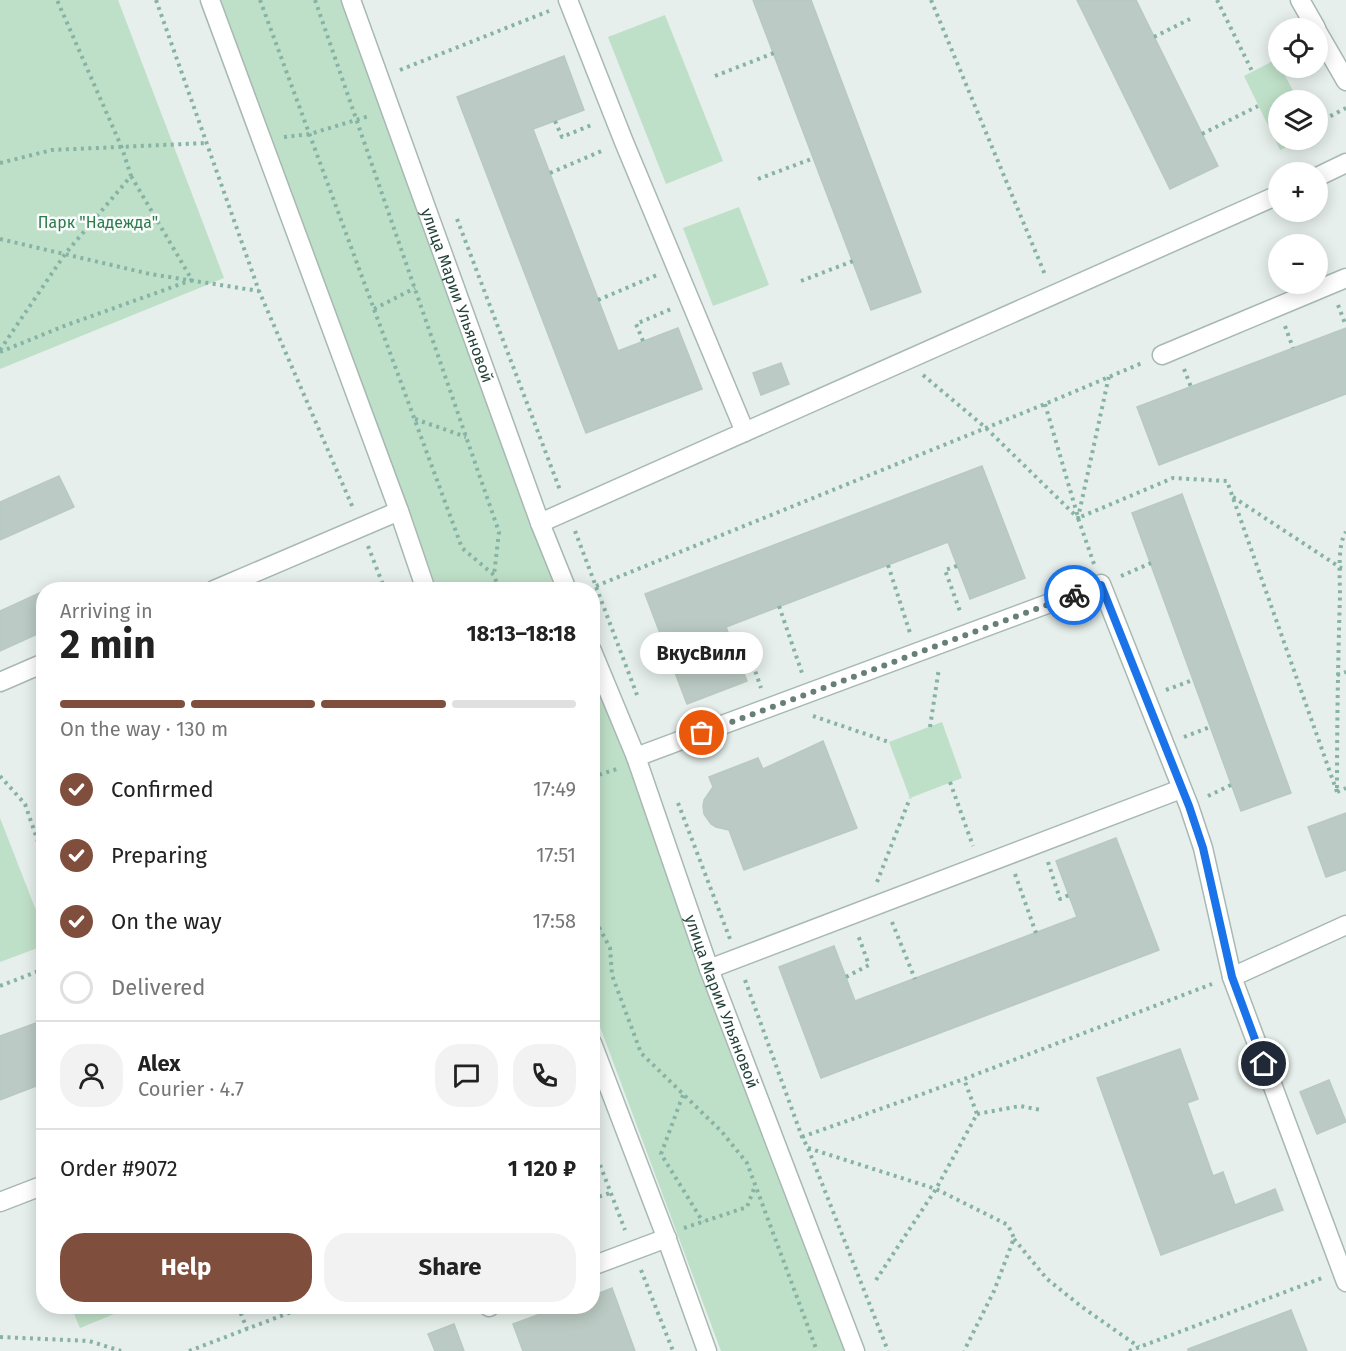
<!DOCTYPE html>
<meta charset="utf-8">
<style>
:root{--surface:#fff;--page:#f2f2f2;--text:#222;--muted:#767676;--line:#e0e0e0;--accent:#804e3d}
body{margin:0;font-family:"Fira Sans",sans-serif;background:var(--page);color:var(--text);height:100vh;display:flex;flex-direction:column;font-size:22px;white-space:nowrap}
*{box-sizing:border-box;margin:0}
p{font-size:20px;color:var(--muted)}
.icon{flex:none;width:33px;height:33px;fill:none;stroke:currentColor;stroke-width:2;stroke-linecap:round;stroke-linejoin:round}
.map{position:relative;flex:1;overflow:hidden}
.drawer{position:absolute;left:36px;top:582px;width:564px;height:732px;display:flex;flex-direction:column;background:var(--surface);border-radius:24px;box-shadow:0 3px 15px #0003}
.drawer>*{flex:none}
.buttons{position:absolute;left:1268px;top:18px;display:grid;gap:12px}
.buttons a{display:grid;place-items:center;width:60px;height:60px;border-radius:50%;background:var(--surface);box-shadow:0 3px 15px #0003;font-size:30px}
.pin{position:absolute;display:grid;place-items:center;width:51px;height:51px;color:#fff;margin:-26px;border:3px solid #fff;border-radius:50%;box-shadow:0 2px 6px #0007}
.courier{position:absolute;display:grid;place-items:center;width:60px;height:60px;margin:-30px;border:4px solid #1a73e8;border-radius:50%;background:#fff;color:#222;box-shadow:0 2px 8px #0007}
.bubble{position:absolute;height:42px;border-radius:21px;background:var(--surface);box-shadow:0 3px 15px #0003;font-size:20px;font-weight:700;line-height:42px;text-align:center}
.headline em{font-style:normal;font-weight:700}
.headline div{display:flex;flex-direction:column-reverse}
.headline{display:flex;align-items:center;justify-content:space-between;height:102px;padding:0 24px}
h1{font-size:39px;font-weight:700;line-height:45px}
.bar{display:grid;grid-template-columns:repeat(4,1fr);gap:9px 6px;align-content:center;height:72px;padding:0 24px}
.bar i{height:8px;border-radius:4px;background:var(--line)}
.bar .active{background:var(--accent)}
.bar p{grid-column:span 4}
.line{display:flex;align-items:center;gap:15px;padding:0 24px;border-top:2px solid var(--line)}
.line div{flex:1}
.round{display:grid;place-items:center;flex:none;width:63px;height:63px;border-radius:24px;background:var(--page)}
ol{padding:0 24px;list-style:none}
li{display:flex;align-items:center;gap:18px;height:66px}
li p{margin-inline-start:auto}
li .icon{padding:6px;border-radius:50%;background:var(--accent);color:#fff;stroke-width:4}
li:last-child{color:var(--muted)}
li i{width:33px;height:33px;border:3px solid var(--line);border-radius:50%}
.action{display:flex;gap:12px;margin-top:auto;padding:12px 24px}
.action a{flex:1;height:69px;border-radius:24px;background:var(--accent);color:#fff;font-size:24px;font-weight:700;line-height:69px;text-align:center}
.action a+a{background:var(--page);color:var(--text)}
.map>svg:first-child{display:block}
.green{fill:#bfe0c8}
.building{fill:#bbcac4;stroke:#b8c9c2;stroke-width:1.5}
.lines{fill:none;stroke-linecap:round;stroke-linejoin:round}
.minor-casing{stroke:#a8b8b2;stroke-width:21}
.path{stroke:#86b3a5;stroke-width:4;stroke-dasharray:3 4.5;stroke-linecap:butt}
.minor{stroke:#fff;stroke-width:18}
.done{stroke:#687f78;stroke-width:6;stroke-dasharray:0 10.8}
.route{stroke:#1a73e8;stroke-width:8}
.labels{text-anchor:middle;stroke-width:5;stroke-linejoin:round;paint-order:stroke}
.park-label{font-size:16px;fill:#2d7a4b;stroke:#f7fbf9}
.street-label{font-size:16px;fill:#24423a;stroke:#f7fbf9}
</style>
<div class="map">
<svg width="1346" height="1351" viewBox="0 0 1346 1351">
<rect width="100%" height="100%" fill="#e6efeb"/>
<g class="green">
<path d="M 0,0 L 118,0 L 224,278 L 0,369 Z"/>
<path d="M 213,0 L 345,0 L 565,589 L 437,589 L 336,320 Z"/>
<path d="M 665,15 L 723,161 L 666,184 L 608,37 Z"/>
<path d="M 1277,59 L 1278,68 L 1281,68 L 1298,100 L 1278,100 L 1278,140 L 1302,140 L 1280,150 L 1244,76 Z"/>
<path d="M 739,207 L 769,285 L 713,306 L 683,228 Z"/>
<path d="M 593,663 L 850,1351 L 721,1351 L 593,1008 Z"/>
<path d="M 942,722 L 962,778 L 910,798 L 889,742 Z"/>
<path d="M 0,818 L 44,931 L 43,946 L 0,962 Z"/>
<path d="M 71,1307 L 131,1307 L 80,1328 Z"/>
</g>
<g class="building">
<path d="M 753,0 L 811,0 L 921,292 L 871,310 Z"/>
<path d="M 1077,0 L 1136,0 L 1218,166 L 1170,189 Z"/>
<path d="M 564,56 L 584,110 L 533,129 L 618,351 L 678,328 L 702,389 L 586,433 L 457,97 Z"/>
<path d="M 1346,328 L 1346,394 L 1159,465 L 1137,407 Z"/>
<path d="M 781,363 L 789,384 L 761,395 L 753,373 Z"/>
<path d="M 982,466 L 1025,578 L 970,599 L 948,542 L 726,627 L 747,681 L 687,704 L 645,594 Z"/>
<path d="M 59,476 L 74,507 L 0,540 L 0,502 Z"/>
<path d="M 1182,494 L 1291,793 L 1241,811 L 1132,513 Z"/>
<path d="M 44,591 L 44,631 L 0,651 L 0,611 Z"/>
<path d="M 823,741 L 857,828 L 744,870 L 729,830 L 716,827 L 711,824 L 704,814 L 703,806 L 704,800 L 713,787 L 709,777 L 758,758 L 763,769 Z"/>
<path d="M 1346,813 L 1346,870 L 1326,877 L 1308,827 Z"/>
<path d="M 1116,838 L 1159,950 L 821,1078 L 779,967 L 834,946 L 855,1001 L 1077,917 L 1056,861 Z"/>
<path d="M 44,1020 L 44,1083 L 0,1100 L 0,1036 Z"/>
<path d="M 1180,1049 L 1198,1099 L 1187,1103 L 1213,1176 L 1223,1172 L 1235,1205 L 1275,1189 L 1283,1210 L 1161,1255 L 1097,1078 Z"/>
<path d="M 1329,1080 L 1346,1122 L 1317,1134 L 1300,1092 Z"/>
<path d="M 612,1288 L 635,1351 L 523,1351 L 513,1324 L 562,1306 L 592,1306 L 592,1296 Z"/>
<path d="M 1291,1310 L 1307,1351 L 1188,1351 L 1188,1349 Z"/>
<path d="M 454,1324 L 464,1351 L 435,1351 L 428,1334 Z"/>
</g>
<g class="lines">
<defs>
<g id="minor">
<path d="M 210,0 L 399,511 L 426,590"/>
<path id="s1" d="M 351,0 L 540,523 L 567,590"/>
<path d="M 568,0 L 624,142 L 745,432"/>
<path d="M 1300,0 L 1316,28"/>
<path d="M 1317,31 L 1346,81"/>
<path d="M 1317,177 L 1346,163"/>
<path d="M 1162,355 L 1346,278"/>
<path d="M 540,523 L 1278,195"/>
<path d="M 214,590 L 399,511"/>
<path id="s2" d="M 592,651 L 636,757 L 709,969 L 855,1351"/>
<path d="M 0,682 L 44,663"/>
<path d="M 636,757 L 1101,584 L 1189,806 L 1203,848 L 1232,977 L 1346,1282"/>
<path d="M 709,969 L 1181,789"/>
<path d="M 1232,977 L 1346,925"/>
<path d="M 592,1043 L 665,1234 L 707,1351"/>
<path d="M 0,1202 L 44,1185"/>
<path d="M 592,1266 L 667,1238"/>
<path d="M 489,1307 L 491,1306"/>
</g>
</defs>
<use href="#minor" class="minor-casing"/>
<g class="path">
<path d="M 156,0 L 259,291 L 353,508"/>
<path d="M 260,0 L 462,548 L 494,575 L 499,590"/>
<path d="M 315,0 L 499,532 L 494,575"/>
<path d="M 931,0 L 1046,277"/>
<path d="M 1217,0 L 1252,71"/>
<path d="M 1154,37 L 1190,19"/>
<path d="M 400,70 L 549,11"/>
<path d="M 715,76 L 774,53"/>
<path d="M 555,121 L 562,137 L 594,124"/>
<path d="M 1317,123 L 1346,108"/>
<path d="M 1202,134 L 1258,106"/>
<path d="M 284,137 L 310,134 L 369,116"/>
<path d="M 0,163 L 52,150 L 207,143"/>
<path d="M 550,173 L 604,150"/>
<path d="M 758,179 L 814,158"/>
<path d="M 457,219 L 560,490"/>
<path d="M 0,239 L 150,274 L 259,291"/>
<path d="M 801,281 L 853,261"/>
<path d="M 598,300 L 657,275"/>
<path d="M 1338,305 L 1346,326"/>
<path d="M 374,309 L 415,288"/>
<path d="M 1285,326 L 1293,348"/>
<path d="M 643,341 L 636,324 L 671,309"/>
<path d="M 0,350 L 65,254 L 131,176 L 122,148 L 57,0"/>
<path d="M 0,352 L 64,326 L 192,280 L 131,176"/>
<path d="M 1184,369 L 1191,387"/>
<path d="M 923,375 L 986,428 L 1078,518 L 1109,376"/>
<path d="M 1045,404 L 1078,517"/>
<path d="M 415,419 L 466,437"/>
<path d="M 1233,497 L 1341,568 L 1346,569"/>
<path d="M 575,531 L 637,695"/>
<path d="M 368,546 L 385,590"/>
<path d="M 1094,564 L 1078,518 L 1173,478 L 1227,481 L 1337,792"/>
<path d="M 888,565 L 910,633"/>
<path d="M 957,566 L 945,570 L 961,614"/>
<path d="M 1121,576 L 1151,563"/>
<path d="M 596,586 L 1045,404 L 1142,363"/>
<path d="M 779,606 L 802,673"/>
<path d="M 733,645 L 745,641 L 761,688"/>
<path d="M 1337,675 L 1346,672"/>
<path d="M 1166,690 L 1193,680"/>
<path d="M 813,716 L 889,742"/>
<path d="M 930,727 L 939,668"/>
<path d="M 1184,737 L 1210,727"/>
<path d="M 0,776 L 25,804 L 44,859"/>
<path d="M 592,777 L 617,769"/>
<path d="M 950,782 L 973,846"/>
<path d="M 1337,788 C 1337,724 1338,659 1340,595 C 1340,579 1337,544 1346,532"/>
<path d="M 1337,792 L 1346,788"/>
<path d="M 1208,796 L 1231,785"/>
<path d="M 678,803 L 730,939"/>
<path d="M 1048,862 L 1060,899 L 1069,895"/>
<path d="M 1015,874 L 1036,933"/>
<path d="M 877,882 L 910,798"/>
<path d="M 592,914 L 610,948 L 612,975 L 641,1053 L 722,1132 L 747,1163 L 817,1351"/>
<path d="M 892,922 L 915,979"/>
<path d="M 846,977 L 869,965 L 858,935"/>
<path d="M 745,980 L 802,1137 L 808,1148 L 888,1351"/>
<path d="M 0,986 L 44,969"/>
<path d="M 683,1095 L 661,1154 L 703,1222"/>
<path d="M 977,1114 L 1020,1106 L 1041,1110"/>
<path d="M 802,1137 L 964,1079 L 1212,984"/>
<path d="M 592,1144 L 625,1230"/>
<path d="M 808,1148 L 936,1189 L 1008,1225 L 1014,1238 L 994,1291 L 964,1351"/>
<path d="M 592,1199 L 610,1193"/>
<path d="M 684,1228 L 747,1207 L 755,1186"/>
<path d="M 1014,1239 L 1047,1279 L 1082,1307 L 1139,1347"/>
<path d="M 641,1270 L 673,1351"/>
<path d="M 876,1280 L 936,1189 L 977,1114 L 964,1079"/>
<path d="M 238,1306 L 247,1329"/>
<path d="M 0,1337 L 89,1341 L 121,1351"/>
<path d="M 189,1351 L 307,1306"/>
<path d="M 1129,1351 L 1322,1278"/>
</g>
<use href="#minor" class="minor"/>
</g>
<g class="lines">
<path class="done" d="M 702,733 L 1074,595"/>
<path class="route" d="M 1074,595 L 1101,585 L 1189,806 L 1203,848 L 1232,977 L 1264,1064"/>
</g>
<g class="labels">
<g class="park-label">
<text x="98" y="228">Парк "Надежда"</text>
</g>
<g class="street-label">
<text dy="6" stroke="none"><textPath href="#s1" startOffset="314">улица Марии Ульяновой</textPath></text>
<text dy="6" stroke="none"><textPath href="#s2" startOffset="374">улица Марии Ульяновой</textPath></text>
</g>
</g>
</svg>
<div class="buttons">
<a><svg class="icon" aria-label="locate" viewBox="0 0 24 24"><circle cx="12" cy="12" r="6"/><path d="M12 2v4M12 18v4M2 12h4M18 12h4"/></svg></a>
<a><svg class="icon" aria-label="layers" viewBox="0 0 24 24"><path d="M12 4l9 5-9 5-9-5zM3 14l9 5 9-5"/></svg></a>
<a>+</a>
<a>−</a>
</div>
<div class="pin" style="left:702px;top:733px;background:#ea580c"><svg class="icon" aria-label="bag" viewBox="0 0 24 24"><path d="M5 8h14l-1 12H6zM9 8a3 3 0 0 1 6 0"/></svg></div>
<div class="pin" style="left:1264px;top:1064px;background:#1f2937"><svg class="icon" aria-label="home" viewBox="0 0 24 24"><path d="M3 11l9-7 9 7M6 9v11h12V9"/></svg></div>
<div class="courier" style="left:1074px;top:595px"><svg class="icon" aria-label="bike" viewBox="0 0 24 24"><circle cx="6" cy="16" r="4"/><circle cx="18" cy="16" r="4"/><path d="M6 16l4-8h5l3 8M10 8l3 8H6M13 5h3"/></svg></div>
<div class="bubble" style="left:640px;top:632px;width:123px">ВкусВилл</div>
<section class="drawer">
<div class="headline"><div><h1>2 min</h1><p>Arriving in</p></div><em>18:13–18:18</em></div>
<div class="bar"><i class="active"></i><i class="active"></i><i class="active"></i><i></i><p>On the way · 130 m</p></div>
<ol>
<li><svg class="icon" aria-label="check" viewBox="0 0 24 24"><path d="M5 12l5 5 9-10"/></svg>Confirmed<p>17:49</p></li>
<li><svg class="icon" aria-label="check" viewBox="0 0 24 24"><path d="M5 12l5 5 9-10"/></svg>Preparing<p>17:51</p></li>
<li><svg class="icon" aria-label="check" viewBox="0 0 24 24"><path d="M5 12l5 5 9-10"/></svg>On the way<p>17:58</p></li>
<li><i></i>Delivered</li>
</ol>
<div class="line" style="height:108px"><a class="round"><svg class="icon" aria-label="person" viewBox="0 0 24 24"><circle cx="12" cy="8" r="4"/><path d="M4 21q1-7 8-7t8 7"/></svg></a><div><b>Alex</b><p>Courier · 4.7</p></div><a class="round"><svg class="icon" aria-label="chat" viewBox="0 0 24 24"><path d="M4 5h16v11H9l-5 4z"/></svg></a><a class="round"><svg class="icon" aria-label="phone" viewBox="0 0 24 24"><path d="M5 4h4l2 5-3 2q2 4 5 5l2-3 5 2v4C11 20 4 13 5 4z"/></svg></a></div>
<div class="line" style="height:78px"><div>Order #9072</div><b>1 120 ₽</b></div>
<div class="action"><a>Help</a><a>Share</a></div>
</section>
</div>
